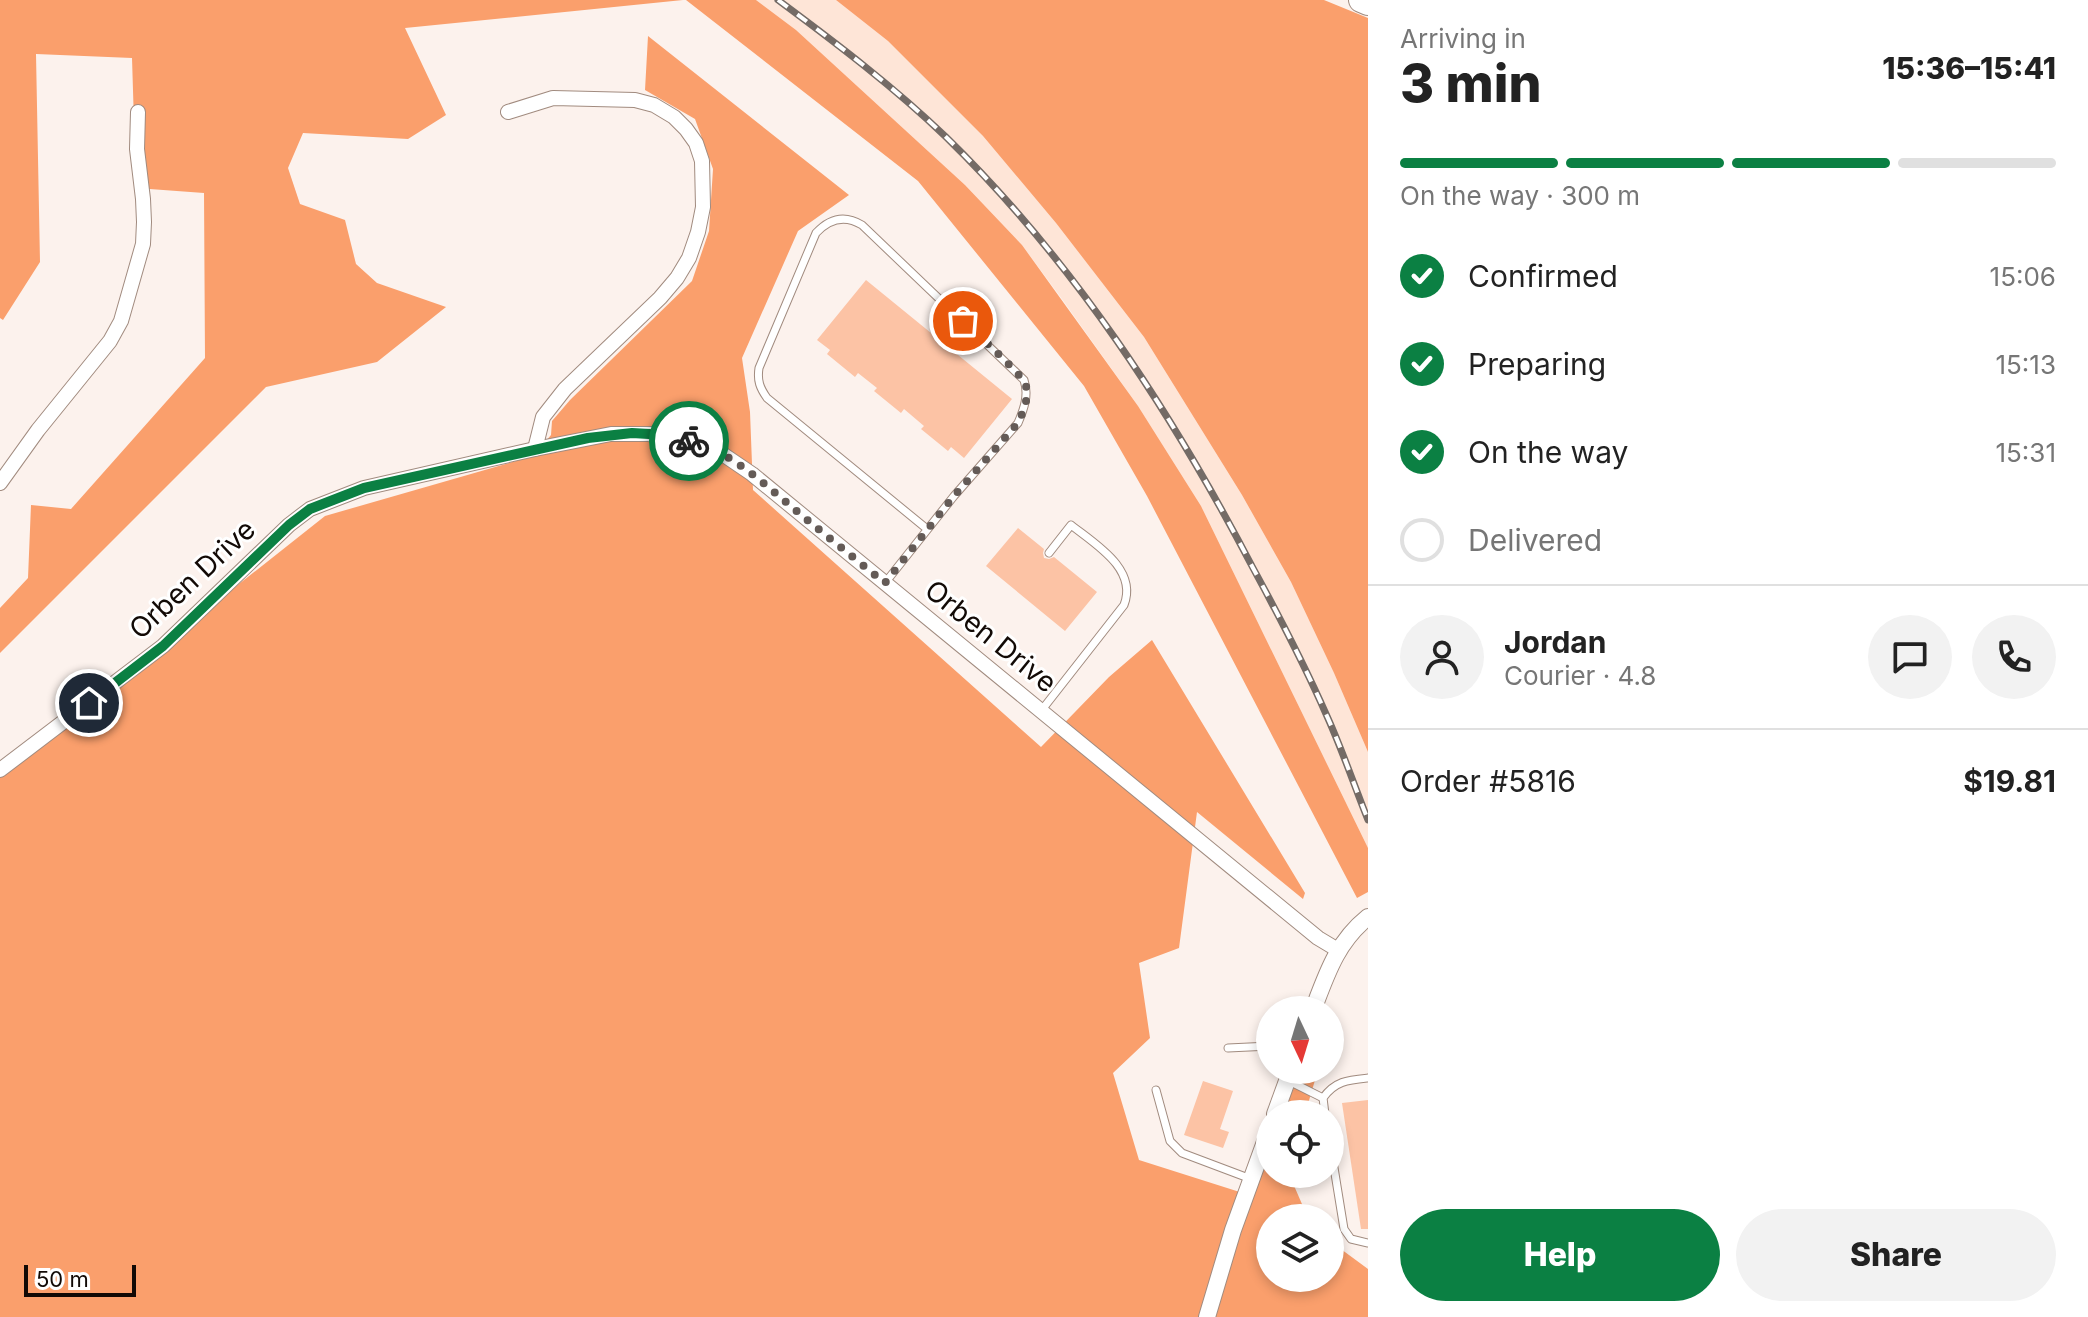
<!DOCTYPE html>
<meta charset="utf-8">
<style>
:root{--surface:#fff;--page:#f2f2f2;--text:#222;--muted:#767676;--line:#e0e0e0;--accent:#0b8043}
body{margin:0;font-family:Inter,sans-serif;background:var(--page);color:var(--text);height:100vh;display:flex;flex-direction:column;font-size:30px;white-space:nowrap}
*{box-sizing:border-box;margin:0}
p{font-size:26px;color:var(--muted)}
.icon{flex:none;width:44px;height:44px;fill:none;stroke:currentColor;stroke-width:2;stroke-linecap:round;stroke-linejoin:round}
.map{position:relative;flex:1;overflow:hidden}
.sheet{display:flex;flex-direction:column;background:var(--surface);width:720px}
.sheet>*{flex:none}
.needle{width:52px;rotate:176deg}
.buttons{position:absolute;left:1256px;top:996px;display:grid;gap:16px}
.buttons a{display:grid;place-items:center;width:88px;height:88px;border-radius:50%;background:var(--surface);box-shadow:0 4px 12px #0003;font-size:40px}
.scale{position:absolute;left:24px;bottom:20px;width:112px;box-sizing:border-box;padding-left:8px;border:4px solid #120a06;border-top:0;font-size:22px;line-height:28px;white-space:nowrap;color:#120a06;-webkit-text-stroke:6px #fff;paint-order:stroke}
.pin{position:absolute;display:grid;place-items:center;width:68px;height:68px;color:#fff;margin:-34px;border:4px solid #fff;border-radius:50%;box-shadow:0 2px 8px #0007}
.courier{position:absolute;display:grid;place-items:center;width:80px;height:80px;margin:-40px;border:6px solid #0b8043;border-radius:50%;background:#fff;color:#222;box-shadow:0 2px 10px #0007}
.headline em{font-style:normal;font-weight:800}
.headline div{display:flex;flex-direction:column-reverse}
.headline{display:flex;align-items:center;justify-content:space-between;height:136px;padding:0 32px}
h1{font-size:52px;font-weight:800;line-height:60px}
.bar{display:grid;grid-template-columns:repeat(4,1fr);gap:12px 8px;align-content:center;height:96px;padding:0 32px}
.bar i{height:10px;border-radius:6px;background:var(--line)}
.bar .on{background:var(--accent)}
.bar p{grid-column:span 4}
.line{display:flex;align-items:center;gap:20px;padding:0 32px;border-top:2px solid var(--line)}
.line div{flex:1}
.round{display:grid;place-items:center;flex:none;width:84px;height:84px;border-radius:42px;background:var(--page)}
ol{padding:0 32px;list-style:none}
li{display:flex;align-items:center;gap:24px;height:88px}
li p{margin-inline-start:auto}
li .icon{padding:8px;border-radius:50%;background:var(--accent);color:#fff;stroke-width:4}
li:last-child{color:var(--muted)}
li i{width:44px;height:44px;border:4px solid var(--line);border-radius:50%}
.primary-button{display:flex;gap:16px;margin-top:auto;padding:16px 32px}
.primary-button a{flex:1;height:92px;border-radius:48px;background:var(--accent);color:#fff;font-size:32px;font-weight:800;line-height:92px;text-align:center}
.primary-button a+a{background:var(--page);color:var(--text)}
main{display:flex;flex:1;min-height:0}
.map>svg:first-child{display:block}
.built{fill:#fee5d7}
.forest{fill:#fa9f6c}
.building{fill:#fcc3a5}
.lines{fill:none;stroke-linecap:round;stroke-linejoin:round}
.service-casing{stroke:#a18b7f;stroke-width:9}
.minor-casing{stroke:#a18b7f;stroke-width:16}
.tertiary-casing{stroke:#a18b7f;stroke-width:18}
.motorway-casing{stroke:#a18b7f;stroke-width:26}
.service{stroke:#fff;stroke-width:7}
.minor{stroke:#fff;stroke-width:14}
.tertiary{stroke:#fff;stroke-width:16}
.motorway{stroke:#fff;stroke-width:24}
.rail-casing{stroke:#746b66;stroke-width:7}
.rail{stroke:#fff;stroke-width:4;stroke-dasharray:12;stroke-linecap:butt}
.done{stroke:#645b57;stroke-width:8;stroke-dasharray:0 14.4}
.route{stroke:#0b8043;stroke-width:10}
.labels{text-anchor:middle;stroke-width:6;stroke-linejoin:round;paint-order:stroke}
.street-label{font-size:28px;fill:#120a06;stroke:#fff}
</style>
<main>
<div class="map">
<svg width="1368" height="1317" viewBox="0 0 1368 1317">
<rect width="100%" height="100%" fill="#fcf2ed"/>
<path class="built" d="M 756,0 L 836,0 L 888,41 L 983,136 L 1056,223 L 1144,337 L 1242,495 L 1291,582 L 1334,673 L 1368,752 L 1368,848 L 1201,506 L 1138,406 L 1062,299 L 1022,245 L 965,185 L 796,30 Z"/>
<g class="forest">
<path d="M 0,0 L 683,0 L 405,28 L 446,115 L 408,139 L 303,133 L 288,168 L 300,204 L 345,220 L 356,264 L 377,283 L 446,307 L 377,362 L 266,387 L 0,653 L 0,608 L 28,578 L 31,505 L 71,509 L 205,358 L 204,193 L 136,188 L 132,58 L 36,54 L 40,262 L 3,320 L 0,318 Z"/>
<path d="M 686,0 L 756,0 L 796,30 L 965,185 L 1022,245 L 1138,406 L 1201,506 L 1368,848 L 1368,892 L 1357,898 L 1147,496 L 1084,386 L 918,181 Z"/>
<path d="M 836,0 L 1324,0 L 1368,18 L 1368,752 L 1334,673 L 1291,582 L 1242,495 L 1144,337 L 1056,223 L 983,136 L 888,41 Z"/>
<path d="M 648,36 L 849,195 L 798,231 L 742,358 L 750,412 L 753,490 L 1041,747 L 1109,677 L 1152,640 L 1305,893 L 1303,899 L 1197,812 L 1179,948 L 1139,963 L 1150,1038 L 1113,1073 L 1139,1160 L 1246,1194 L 1270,1142 L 1270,1174 L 1289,1174 L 1308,1218 L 1270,1218 L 1270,1278 L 1330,1278 L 1330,1241 L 1368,1269 L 1368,1317 L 0,1317 L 0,773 L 325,516 L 533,456 L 551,435 L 552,421 L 570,400 L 692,281 L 709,231 L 713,169 L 695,119 L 645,90 Z"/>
<path d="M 1302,1070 L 1318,1070 L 1305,1114 L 1282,1114 Z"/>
</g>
<g class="building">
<path d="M 866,280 L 1012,399 L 964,458 L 951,447 L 948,451 L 921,429 L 924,426 L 904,409 L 901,413 L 874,391 L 877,388 L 858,373 L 855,377 L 827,354 L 830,350 L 817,340 Z"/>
<path d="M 1018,528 L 1044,549 L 1043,553 L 1044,558 L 1049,559 L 1054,557 L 1097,592 L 1065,631 L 986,566 Z"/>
<path d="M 1203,1081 L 1233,1091 L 1220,1129 L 1229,1132 L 1223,1148 L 1184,1135 Z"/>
<path d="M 1368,1100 L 1368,1229 L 1361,1229 L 1342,1103 Z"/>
</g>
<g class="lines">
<defs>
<g id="service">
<path d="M 885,583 L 954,496 L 1018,423 C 1024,409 1029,395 1024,380 L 862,225 C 844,214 829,219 816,233 L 759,368 C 757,381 760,388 767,398 L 927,529"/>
<path d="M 1041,711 L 1124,605 C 1138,569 1095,544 1071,525 L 1049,553"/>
<path d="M 1228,1048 L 1270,1046"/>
<path d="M 1289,1081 L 1323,1098"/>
<path d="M 1156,1090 L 1170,1141 L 1182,1153 L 1251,1179"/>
<path d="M 1325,1114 L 1323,1098 C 1335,1081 1348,1080 1368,1078"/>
<path d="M 1330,1143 L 1344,1229 L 1351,1239 L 1368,1243"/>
</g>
<g id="minor">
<path d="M 508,112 L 553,98 L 635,100 L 654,105 L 674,117 L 686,129 L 696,143 L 702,161 L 703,207 L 698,232 L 689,258 L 677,278 L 660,298 L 565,389 L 543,417 L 535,449"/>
<path d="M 0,483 L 38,430 L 110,341 L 121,321 L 143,244 L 144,222 L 143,199 L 137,149 L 138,112"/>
<path d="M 0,770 L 163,646 L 289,525 L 310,509 L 364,488 L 535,449 L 611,434 L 649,434 L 700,443 L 724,455 L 752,474 L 1318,938 L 1338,950"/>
</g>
<g id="tertiary">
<path d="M 1313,1010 C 1327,973 1337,942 1368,917"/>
<path d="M 1275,1114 L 1291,1070"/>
<path d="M 1207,1317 L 1233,1230 L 1270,1128"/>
</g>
<path id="motorway" d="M 1361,0 L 1368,3"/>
</defs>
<use href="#service" class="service-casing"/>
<use href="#minor" class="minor-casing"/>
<use href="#tertiary" class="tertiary-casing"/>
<use href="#motorway" class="motorway-casing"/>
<use href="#service" class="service"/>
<use href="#minor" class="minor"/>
<use href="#tertiary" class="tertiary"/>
<use href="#motorway" class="motorway"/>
<defs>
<path id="rail" d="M 778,0 C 836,43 894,87 946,137 C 1073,261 1171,411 1253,568 C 1279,616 1304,664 1326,714 C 1342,749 1354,785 1368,820"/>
</defs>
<use href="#rail" class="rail-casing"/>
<use href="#rail" class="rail"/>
</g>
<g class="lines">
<path class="done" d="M 689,441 C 730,451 762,482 793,508 C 823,533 854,558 885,583 L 954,496 L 1018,423 C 1023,412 1029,399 1026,386 C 1023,374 975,333 963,321"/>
<path class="route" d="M 89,703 L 163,646 L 289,525 L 310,509 L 364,488 L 588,438 L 632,433 L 649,434 L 689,441"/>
</g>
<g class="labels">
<g class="street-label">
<text transform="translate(192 579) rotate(-43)" y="10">Orben Drive</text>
<text transform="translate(991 636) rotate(39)" y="10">Orben Drive</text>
</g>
</g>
</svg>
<div class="buttons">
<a><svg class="needle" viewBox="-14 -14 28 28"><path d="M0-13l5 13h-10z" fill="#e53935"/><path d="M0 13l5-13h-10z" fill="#767676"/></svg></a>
<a><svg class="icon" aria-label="locate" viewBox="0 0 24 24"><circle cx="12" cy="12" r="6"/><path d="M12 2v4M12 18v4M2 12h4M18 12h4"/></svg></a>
<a><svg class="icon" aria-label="layers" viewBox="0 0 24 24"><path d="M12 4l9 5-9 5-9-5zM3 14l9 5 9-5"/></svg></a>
</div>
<div class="scale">50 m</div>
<div class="pin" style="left:963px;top:321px;background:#ea580c"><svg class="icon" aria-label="bag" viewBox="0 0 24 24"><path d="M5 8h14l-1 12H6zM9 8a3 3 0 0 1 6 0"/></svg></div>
<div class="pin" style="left:89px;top:703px;background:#1f2937"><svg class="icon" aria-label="home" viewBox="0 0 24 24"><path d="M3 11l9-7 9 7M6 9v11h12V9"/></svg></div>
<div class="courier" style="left:689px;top:441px"><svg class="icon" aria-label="bike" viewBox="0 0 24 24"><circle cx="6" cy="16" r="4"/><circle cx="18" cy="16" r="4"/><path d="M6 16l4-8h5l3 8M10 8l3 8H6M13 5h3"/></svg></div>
</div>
<section class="sheet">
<div class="headline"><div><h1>3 min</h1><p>Arriving in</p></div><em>15:36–15:41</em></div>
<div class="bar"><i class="on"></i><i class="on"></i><i class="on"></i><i></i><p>On the way · 300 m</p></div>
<ol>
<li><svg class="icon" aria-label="check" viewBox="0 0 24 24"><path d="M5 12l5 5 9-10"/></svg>Confirmed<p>15:06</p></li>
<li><svg class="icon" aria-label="check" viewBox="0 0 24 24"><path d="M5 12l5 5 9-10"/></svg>Preparing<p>15:13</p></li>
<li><svg class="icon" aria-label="check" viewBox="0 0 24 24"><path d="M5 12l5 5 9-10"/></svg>On the way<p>15:31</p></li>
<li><i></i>Delivered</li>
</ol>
<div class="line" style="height:144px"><a class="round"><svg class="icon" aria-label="person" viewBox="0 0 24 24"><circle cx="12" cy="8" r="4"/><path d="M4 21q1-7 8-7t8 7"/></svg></a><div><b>Jordan</b><p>Courier · 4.8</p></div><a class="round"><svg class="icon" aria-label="chat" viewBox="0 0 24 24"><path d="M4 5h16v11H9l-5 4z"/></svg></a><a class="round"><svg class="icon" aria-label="phone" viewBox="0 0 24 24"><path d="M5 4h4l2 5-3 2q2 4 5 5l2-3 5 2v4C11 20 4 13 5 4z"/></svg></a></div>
<div class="line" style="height:104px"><div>Order #5816</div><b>$19.81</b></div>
<div class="primary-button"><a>Help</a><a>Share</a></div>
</section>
</main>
